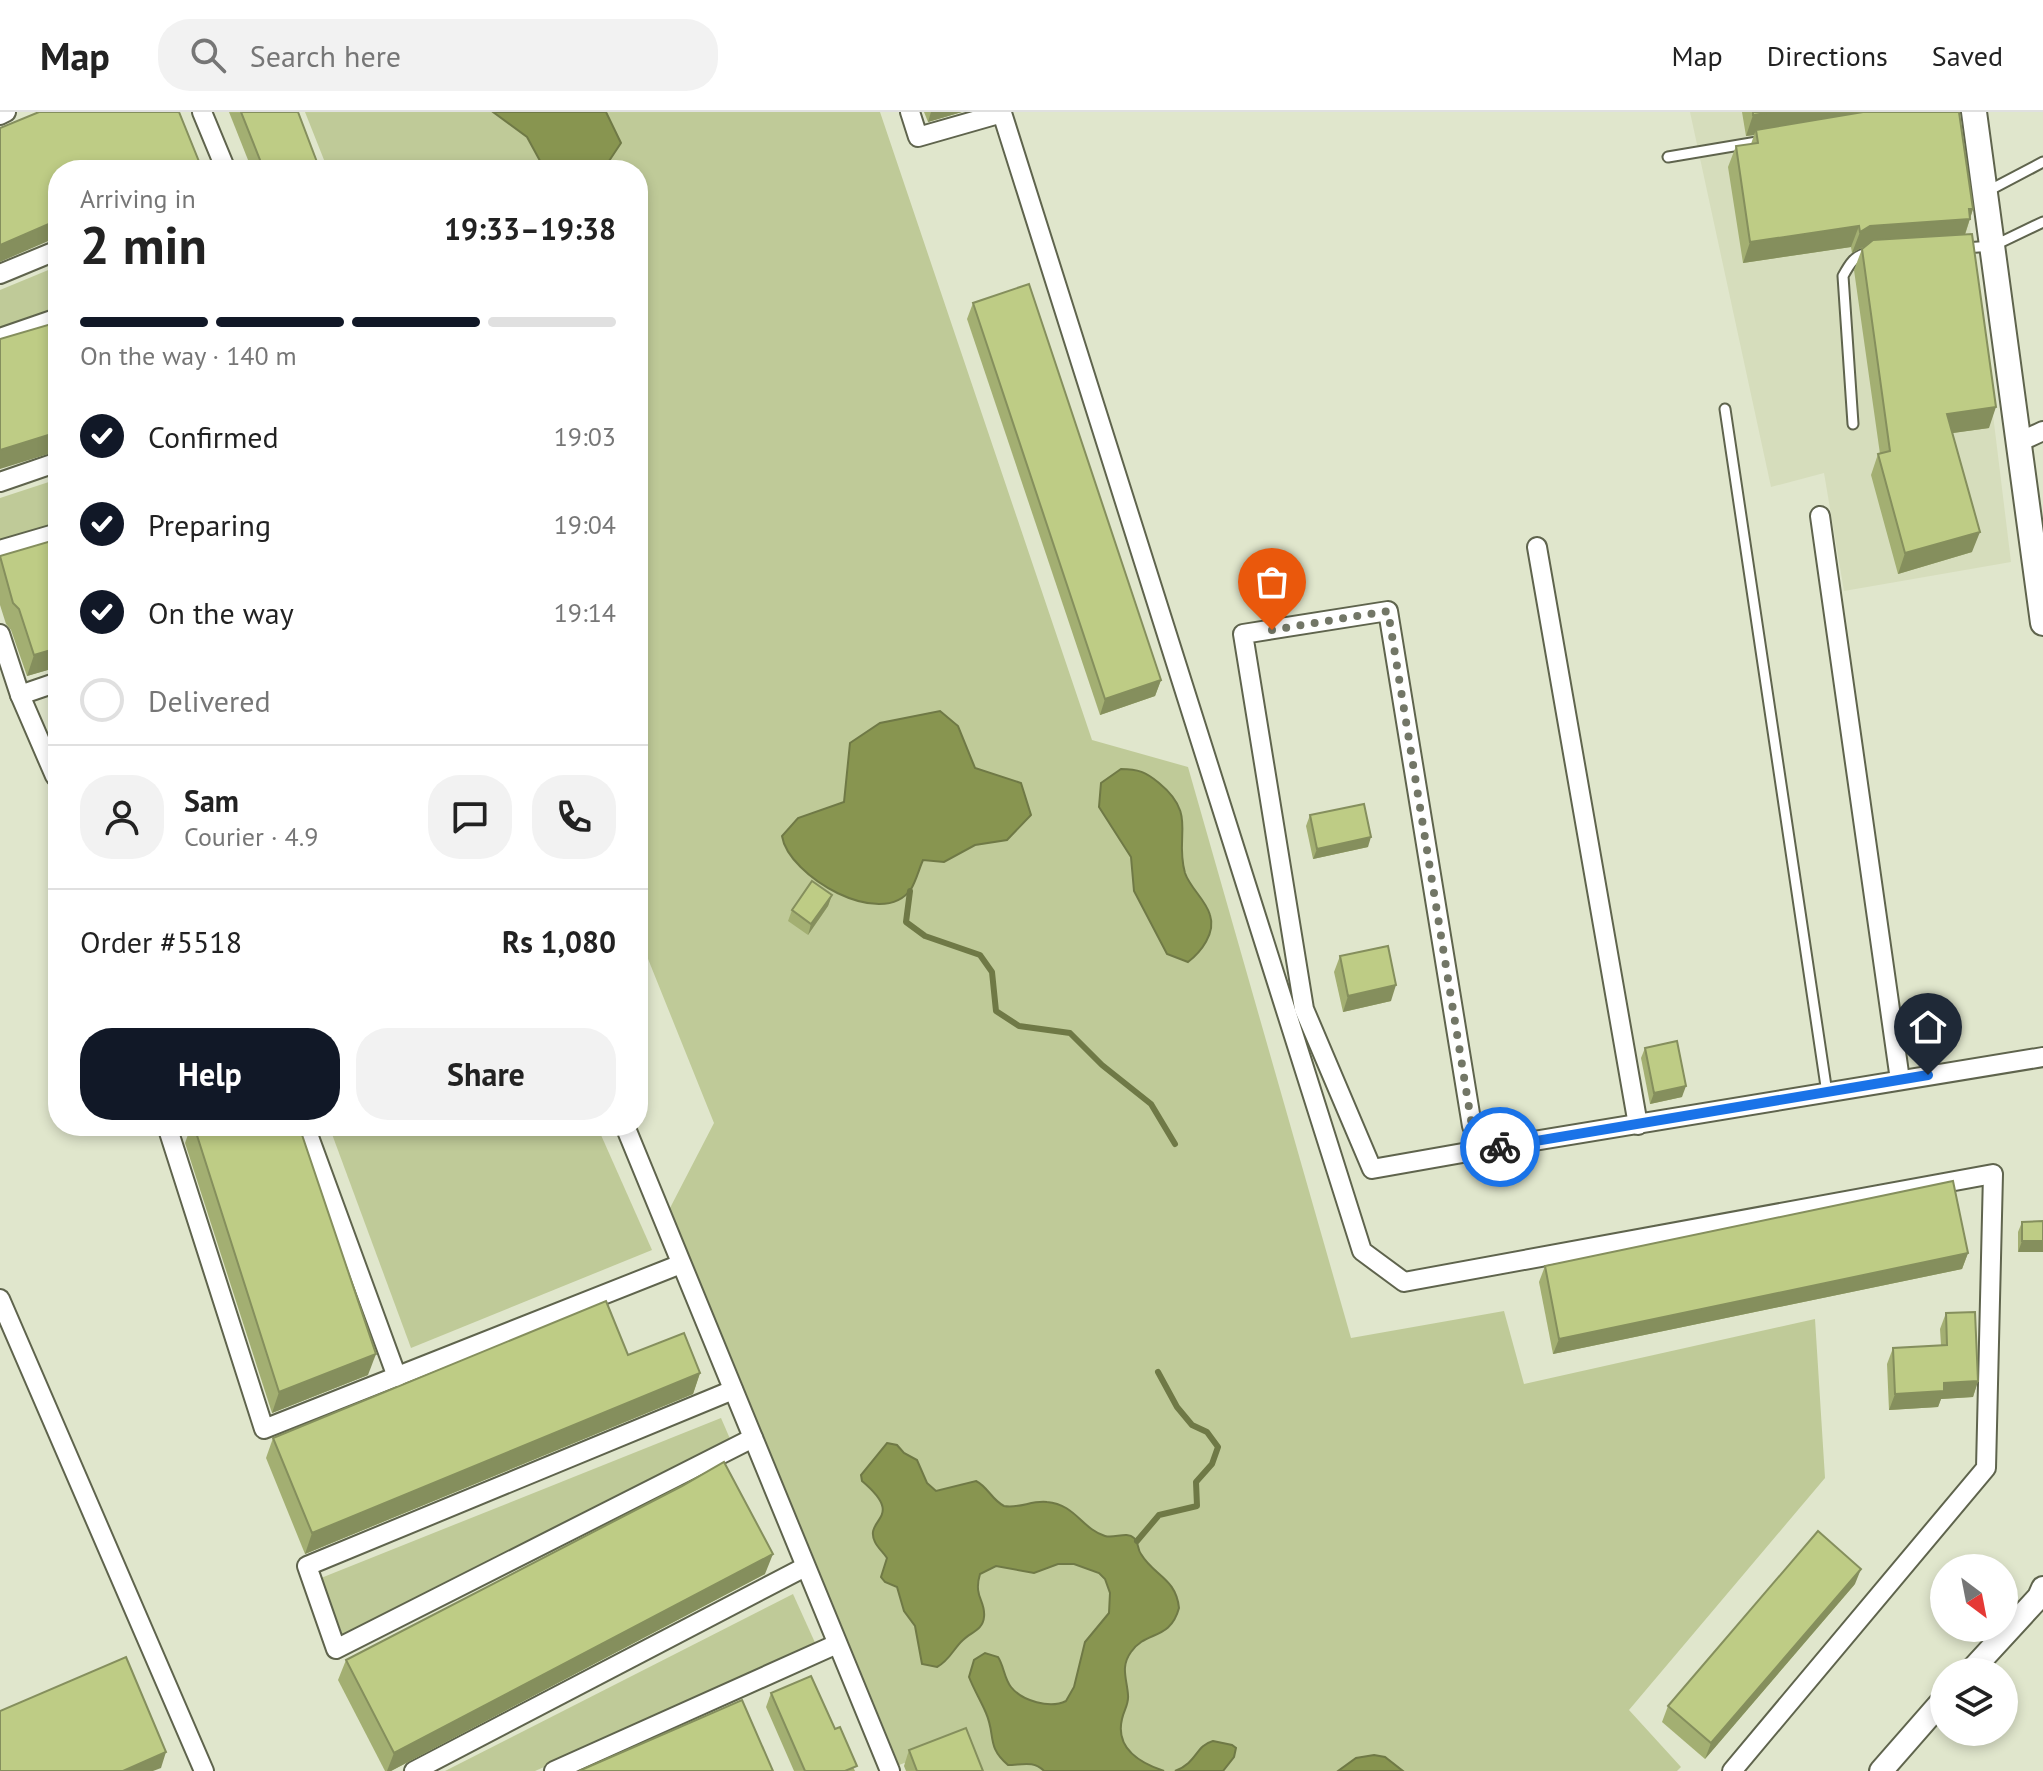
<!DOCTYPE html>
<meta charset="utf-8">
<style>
:root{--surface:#fff;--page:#f2f2f2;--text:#222;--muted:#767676;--line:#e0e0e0;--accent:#111827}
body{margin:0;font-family:"PT Sans",sans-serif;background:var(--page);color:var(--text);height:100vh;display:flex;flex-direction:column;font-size:30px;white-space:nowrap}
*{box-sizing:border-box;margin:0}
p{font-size:26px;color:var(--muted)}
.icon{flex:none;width:44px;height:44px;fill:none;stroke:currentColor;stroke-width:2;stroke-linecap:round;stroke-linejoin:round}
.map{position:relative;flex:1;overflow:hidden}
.sheet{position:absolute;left:48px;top:48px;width:600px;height:976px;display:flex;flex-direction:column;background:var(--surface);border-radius:32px;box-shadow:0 4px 12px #0003}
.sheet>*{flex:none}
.needle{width:52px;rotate:148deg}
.controls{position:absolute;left:1930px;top:1442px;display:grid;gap:16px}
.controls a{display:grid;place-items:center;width:88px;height:88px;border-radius:50%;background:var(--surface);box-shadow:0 4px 12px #0003;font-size:40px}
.pin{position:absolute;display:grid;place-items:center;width:68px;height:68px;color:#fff;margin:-82px -34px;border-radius:50% 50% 50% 0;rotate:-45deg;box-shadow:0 0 8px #0007}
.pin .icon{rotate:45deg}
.courier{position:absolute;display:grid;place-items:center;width:80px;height:80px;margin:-40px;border:6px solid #1a73e8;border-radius:50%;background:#fff;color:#222;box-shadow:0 2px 10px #0007}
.overview em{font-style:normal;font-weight:700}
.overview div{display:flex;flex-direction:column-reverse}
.overview{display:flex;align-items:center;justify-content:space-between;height:136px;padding:0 32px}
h1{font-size:52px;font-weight:700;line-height:60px}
.bar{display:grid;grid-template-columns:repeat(4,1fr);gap:12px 8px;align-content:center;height:96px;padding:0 32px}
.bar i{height:10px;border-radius:6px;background:var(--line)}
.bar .active{background:var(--accent)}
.bar p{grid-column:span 4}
.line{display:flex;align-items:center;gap:20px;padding:0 32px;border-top:2px solid var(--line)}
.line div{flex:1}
.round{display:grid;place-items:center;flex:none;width:84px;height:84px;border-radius:32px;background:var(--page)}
ol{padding:0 32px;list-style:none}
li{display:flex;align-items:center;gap:24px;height:88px}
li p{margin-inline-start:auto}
li .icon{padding:8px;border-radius:50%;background:var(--accent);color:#fff;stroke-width:4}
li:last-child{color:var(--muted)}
li i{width:44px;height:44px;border:4px solid var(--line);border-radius:50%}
.button{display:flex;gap:16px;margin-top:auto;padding:16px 32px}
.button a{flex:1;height:92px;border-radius:32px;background:var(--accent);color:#fff;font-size:32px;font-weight:700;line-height:92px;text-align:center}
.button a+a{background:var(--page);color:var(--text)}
header{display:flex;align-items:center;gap:48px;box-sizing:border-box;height:112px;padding:0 40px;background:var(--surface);border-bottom:2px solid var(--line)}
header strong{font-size:38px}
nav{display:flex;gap:44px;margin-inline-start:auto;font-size:28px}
.search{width:560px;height:72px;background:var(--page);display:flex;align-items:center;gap:20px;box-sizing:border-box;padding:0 28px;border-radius:32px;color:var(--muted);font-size:30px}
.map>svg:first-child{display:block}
.built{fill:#d6ddbc}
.green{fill:#bfca98}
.water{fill:#889550;stroke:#6f7946;stroke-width:2}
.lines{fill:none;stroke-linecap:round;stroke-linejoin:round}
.stream{stroke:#6f7946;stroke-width:6}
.service-casing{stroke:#5f644d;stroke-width:13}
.minor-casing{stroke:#5f644d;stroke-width:22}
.tertiary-casing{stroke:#5f644d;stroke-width:26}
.secondary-casing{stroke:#5f644d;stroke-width:28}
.service{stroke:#fff;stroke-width:9}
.minor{stroke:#fff;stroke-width:18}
.tertiary{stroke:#fff;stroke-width:22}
.secondary{stroke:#fff;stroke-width:24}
.wall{fill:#a3af72}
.shaded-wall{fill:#858f5d}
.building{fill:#becc85;stroke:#858f5d;stroke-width:2}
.done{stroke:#727666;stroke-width:8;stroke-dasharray:0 14.4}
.route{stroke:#1a73e8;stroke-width:10}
</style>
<header>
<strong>Map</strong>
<div class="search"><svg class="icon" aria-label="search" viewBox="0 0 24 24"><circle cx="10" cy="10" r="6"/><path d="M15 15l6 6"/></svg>Search here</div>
<nav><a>Map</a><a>Directions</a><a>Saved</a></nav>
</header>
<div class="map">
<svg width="2043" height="1659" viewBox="0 0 2043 1659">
<rect width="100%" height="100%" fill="#e0e6cc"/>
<path class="built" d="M 1690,0 L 1956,0 L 2011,450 L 1844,479 L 1824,361 L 1771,375 Z"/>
<g class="green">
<path d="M 305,0 L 880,0 L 1092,628 L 1188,655 L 1351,1226 L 1504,1199 L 1524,1272 L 1815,1207 L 1825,1366 L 1629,1598 L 1681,1655 L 1677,1659 L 976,1659 L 963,1629 L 899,1653 L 670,1096 L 714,1011 L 638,822 L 638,58 L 328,58 Z"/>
<path d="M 58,154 L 58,198 L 0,218 L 0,178 Z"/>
<path d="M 58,367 L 58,413 L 0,432 L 0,386 Z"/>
<path d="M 329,1014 L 597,1014 L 652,1138 L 411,1236 Z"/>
<path d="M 721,1306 L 731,1329 L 343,1524 L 321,1466 Z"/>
<path d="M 793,1482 L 817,1535 L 535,1659 L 445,1659 Z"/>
</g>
<g class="water">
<path d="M 493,0 L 606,0 L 621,31 L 603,58 L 545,58 L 527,25 Z"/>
<path d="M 940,599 L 958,614 L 975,656 L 1021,671 L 1031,703 L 1007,728 L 975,733 L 944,750 L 923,748 C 919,757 916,769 911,777 C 882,819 788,764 782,724 L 798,706 L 844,690 L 850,631 L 880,611 Z"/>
<path d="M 1121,657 C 1138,657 1146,660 1159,671 C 1198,703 1174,723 1185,761 C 1190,776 1206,788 1210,803 C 1216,821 1201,840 1188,850 L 1167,842 L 1134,779 L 1131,745 L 1099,695 L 1101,671 Z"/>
<path d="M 887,1331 L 897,1333 L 904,1341 L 917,1348 L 927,1371 L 936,1379 L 976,1369 C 988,1375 992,1388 1004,1394 C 1019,1397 1032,1388 1047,1390 C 1075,1392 1082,1417 1105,1424 C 1114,1427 1127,1419 1134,1426 C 1139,1430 1137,1437 1141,1442 C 1154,1464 1176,1466 1179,1496 C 1170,1529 1146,1518 1131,1540 C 1120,1555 1127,1567 1128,1583 C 1129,1592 1124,1598 1122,1607 C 1115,1636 1140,1651 1164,1659 L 1044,1659 C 1034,1648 1021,1653 1008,1653 C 986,1634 996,1624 986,1601 C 981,1589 974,1578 969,1565 L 974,1548 L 985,1541 L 998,1545 C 1004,1554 1004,1566 1011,1575 C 1022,1589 1050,1597 1066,1589 L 1074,1575 L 1085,1530 L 1109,1501 L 1110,1481 L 1105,1467 L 1099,1461 L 1074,1452 L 1058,1452 L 1034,1461 L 996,1454 L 980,1462 C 973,1485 986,1489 984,1505 C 983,1518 971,1520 963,1528 C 953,1537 950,1548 937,1555 L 922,1552 L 915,1514 L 904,1499 L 897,1475 L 885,1470 L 881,1465 L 887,1446 C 883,1440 877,1435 875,1430 C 863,1406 907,1407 862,1369 L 861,1363 Z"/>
<path d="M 1213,1629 L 1232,1633 L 1236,1636 L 1234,1645 L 1223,1659 L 1175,1659 C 1198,1650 1195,1634 1213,1629 Z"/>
<path d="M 1374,1643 L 1385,1645 L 1403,1659 L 1338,1659 L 1356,1646 Z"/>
</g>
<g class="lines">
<g class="stream">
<path d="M 910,779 L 906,810 L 925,824 L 980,843 L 992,860 L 996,899 L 1019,914 L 1070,921 L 1102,953 L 1151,992 L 1175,1032"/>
<path d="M 1137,1429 L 1159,1403 L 1197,1394 L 1196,1370 L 1212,1352 L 1218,1335 L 1207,1320 L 1192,1313 L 1177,1295 L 1158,1260"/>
</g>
<defs>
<g id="service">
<path d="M 1668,45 L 1763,29"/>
<path d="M 1986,80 L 2043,50"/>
<path d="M 1964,136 L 1993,134 L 2043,110"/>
<path d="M 1725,297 L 1827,981"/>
<path d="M 1853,312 L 1843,164 C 1849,153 1855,142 1869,141"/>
</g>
<g id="minor">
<path d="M 202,0 L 226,58"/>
<path d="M 910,0 L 918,25 L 1002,1 L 1362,1139 L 1404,1170 L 1993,1062 L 1986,1356 L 1732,1659"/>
<path d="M 0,3 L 6,0"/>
<path d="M 0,162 L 58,138"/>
<path d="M 0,226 L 58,206"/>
<path d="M 2019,330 L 2043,319"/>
<path d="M 0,370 L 58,350"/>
<path d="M 1820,404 L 1900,968"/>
<path d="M 1537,435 L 1638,1013"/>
<path d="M 0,438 L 58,421"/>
<path d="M 0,522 L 20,583 L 55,664 L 58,663"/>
<path d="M 20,583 L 58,570"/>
<path d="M 167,1014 L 264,1317 L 681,1152"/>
<path d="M 305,1014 L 397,1265"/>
<path d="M 625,1014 L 890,1659"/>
<path d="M 1491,1036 L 1372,1057 L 1304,897 L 1243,522 L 1388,499 L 1472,1014 L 1491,1036 L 2043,945"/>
<path d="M 0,1187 L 204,1659"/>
<path d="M 733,1278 L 307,1454 L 336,1537 L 753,1326"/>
<path d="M 414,1659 L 805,1455"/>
<path d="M 554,1659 L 837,1532"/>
</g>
<g id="tertiary">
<path d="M 1970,1560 L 2039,1485 L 2043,1476"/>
<path d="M 1881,1659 L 1944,1587"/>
</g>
<path id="secondary" d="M 1974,0 L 2043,511"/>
</defs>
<use href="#service" class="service-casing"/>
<use href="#minor" class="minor-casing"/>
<use href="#tertiary" class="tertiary-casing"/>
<use href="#secondary" class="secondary-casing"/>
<use href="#service" class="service"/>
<use href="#minor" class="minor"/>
<use href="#tertiary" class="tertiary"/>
<use href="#secondary" class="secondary"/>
</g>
<g class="wall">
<path d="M 229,0 L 298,0 L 320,58 L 252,58 Z"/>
<path d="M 924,0 L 962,0 L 928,10 Z"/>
<path d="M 1742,0 L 1959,0 L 1973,97 L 1965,123 L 1989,316 L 1952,321 L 1972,440 L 1898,462 L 1871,363 L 1878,342 L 1880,342 L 1854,158 L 1862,137 L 1866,134 L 1863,135 L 1852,141 L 1851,135 L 1743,151 L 1728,55 L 1736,34 L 1751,32 L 1754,23 L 1746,24 Z"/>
<path d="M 973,191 L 1161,568 L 1155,584 L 1100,603 L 967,207 Z"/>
<path d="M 0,447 L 58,555 L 27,564 L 11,518 L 6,512 L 0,493 Z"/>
<path d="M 1310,703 L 1368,735 L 1313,747 L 1306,714 Z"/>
<path d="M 832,783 L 828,794 L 808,823 L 788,809 L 792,798 Z"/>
<path d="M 1340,844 L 1391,889 L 1343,900 L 1334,860 Z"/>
<path d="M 1645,936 L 1682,985 L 1650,992 L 1641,946 Z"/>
<path d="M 191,1014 L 299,1014 L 368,1263 L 272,1301 L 185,1031 Z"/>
<path d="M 2043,1109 L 2018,1140 L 2018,1120 L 2022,1110 Z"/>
<path d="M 1968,1141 L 1962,1157 L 1553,1242 L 1539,1170 L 1545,1154 Z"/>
<path d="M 1946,1201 L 1978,1269 L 1973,1285 L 1941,1287 L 1938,1295 L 1889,1298 L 1887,1252 L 1893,1236 L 1941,1233 L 1940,1217 Z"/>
<path d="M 628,1243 L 700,1261 L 693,1282 L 305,1442 L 266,1346 L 273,1326 Z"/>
<path d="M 682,1374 L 765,1462 L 391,1659 L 385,1659 L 338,1568 L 346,1548 Z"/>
<path d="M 1855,1472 L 1705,1647 L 1662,1610 L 1668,1594 Z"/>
<path d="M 771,1581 L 835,1617 L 855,1659 L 794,1659 L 766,1595 Z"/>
<path d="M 909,1638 L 983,1659 L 906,1659 L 904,1654 Z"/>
</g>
<g class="shaded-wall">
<path d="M 931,0 L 962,0 L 928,10 Z"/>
<path d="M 1773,0 L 1889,0 L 1756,18 L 1754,23 L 1746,24 L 1753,3 Z"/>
<path d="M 200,52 L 198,58 L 187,58 Z"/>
<path d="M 1973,97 L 1963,128 L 1863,135 L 1852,141 L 1860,120 L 1870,114 Z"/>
<path d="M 58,108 L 58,127 L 53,127 L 0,150 L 0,133 Z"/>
<path d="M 1859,114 L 1851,135 L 1743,151 L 1750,130 Z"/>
<path d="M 1996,295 L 1989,316 L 1939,323 L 1947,302 Z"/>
<path d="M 58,320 L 58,339 L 0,357 L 0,338 Z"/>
<path d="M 1980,420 L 1972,440 L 1898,462 L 1905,441 Z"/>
<path d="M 58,536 L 58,555 L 27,564 L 34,543 Z"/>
<path d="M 1161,568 L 1155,584 L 1100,603 L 1105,587 Z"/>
<path d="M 1371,725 L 1368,735 L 1313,747 L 1317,737 Z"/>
<path d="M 832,783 L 828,794 L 808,823 L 811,812 Z"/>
<path d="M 1396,873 L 1391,889 L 1343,900 L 1348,884 Z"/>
<path d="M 1686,974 L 1682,985 L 1650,992 L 1654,981 Z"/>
<path d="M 2022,1129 L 2043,1129 L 2043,1140 L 2018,1140 Z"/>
<path d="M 1968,1141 L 1962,1157 L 1553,1242 L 1559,1227 Z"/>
<path d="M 376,1242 L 368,1263 L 272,1301 L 279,1280 Z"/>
<path d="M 700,1261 L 693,1282 L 305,1442 L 312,1421 Z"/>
<path d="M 1978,1269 L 1973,1285 L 1941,1287 L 1938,1295 L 1889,1298 L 1895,1282 L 1944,1271 Z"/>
<path d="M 773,1442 L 765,1462 L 391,1659 L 387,1659 L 394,1641 Z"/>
<path d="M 1861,1457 L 1855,1472 L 1705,1647 L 1711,1631 Z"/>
<path d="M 166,1640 L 161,1656 L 153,1659 L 123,1659 Z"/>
</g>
<g class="building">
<path d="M 39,0 L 179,0 L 200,52 L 187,58 L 58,58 L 58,108 L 0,133 L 0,16 Z"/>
<path d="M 241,0 L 298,0 L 320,58 L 264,58 Z"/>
<path d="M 1753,0 L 1773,0 L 1753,3 Z"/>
<path d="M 1863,0 L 1959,0 L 1973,97 L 1969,97 L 1970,107 L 1870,114 L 1860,120 L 1859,114 L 1750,130 L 1736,34 L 1758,31 L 1756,18 Z"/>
<path d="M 1972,122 L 1996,295 L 1947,302 L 1980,420 L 1905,441 L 1878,342 L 1890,339 L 1862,137 L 1873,128 Z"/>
<path d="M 1029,172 L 1161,568 L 1105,587 L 973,191 Z"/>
<path d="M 58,210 L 58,320 L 0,338 L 0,227 Z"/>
<path d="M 58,427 L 58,536 L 34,543 L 19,497 L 13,491 L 0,444 Z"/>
<path d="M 1364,692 L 1371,725 L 1317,737 L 1310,703 Z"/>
<path d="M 812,769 L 832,783 L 811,812 L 792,798 Z"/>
<path d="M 1388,834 L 1396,873 L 1348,884 L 1340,844 Z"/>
<path d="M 1677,929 L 1686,974 L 1654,981 L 1645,936 Z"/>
<path d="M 194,1014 L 299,1014 L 376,1242 L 279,1280 Z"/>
<path d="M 1953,1069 L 1968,1141 L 1559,1227 L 1545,1154 Z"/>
<path d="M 2043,1109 L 2043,1129 L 2022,1129 L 2022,1110 Z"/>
<path d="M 606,1189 L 628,1243 L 684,1221 L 700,1261 L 312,1421 L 273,1326 Z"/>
<path d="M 1975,1200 L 1978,1269 L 1944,1271 L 1944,1279 L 1895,1282 L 1893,1236 L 1947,1233 L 1946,1201 Z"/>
<path d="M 724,1350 L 773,1442 L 394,1641 L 346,1548 L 682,1374 Z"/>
<path d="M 1818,1419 L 1861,1457 L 1711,1631 L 1668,1594 Z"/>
<path d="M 126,1545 L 166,1640 L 123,1659 L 0,1659 L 0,1599 Z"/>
<path d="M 811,1564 L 835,1617 L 840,1615 L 857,1654 L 845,1659 L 805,1659 L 771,1581 Z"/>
<path d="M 742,1588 L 773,1659 L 579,1659 Z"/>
<path d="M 966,1616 L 983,1659 L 917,1659 L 909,1638 Z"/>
</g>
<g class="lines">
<path class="done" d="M 1272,518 L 1388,499 L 1472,1014 L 1491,1036 L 1500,1035"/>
<path class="route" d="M 1500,1035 L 1928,963"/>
</g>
</svg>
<div class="controls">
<a><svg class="needle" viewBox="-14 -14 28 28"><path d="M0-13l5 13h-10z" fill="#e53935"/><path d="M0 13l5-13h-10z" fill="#767676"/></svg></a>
<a><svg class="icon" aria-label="layers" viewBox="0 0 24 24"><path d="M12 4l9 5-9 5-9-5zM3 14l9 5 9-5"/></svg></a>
</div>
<div class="pin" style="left:1272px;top:518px;background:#ea580c"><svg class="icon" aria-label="bag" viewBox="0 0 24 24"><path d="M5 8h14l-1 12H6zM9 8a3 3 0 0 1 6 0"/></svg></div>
<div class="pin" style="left:1928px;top:963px;background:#1f2937"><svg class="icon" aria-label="home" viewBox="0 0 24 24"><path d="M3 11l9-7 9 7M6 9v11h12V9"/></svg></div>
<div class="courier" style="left:1500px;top:1035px"><svg class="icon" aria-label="bike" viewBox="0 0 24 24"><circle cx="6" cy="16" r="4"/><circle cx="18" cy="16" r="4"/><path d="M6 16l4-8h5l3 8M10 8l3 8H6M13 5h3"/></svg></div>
<section class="sheet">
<div class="overview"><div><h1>2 min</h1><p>Arriving in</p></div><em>19:33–19:38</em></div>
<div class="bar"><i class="active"></i><i class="active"></i><i class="active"></i><i></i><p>On the way · 140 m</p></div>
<ol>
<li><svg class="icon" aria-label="check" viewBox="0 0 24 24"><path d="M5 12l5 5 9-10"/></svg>Confirmed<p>19:03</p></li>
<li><svg class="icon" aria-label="check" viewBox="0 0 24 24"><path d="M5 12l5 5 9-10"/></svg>Preparing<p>19:04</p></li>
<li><svg class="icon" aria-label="check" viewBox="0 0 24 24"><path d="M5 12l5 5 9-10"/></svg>On the way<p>19:14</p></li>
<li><i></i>Delivered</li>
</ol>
<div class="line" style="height:144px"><a class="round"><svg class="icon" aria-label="person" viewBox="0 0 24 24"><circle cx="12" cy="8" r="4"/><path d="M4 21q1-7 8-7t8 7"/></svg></a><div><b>Sam</b><p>Courier · 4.9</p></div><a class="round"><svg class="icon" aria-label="chat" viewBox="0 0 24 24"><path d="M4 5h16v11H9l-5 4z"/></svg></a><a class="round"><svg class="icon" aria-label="phone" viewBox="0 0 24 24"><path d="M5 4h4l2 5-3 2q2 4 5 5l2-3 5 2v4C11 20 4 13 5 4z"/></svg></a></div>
<div class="line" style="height:104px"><div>Order #5518</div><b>Rs 1,080</b></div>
<div class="button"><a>Help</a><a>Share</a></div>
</section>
</div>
